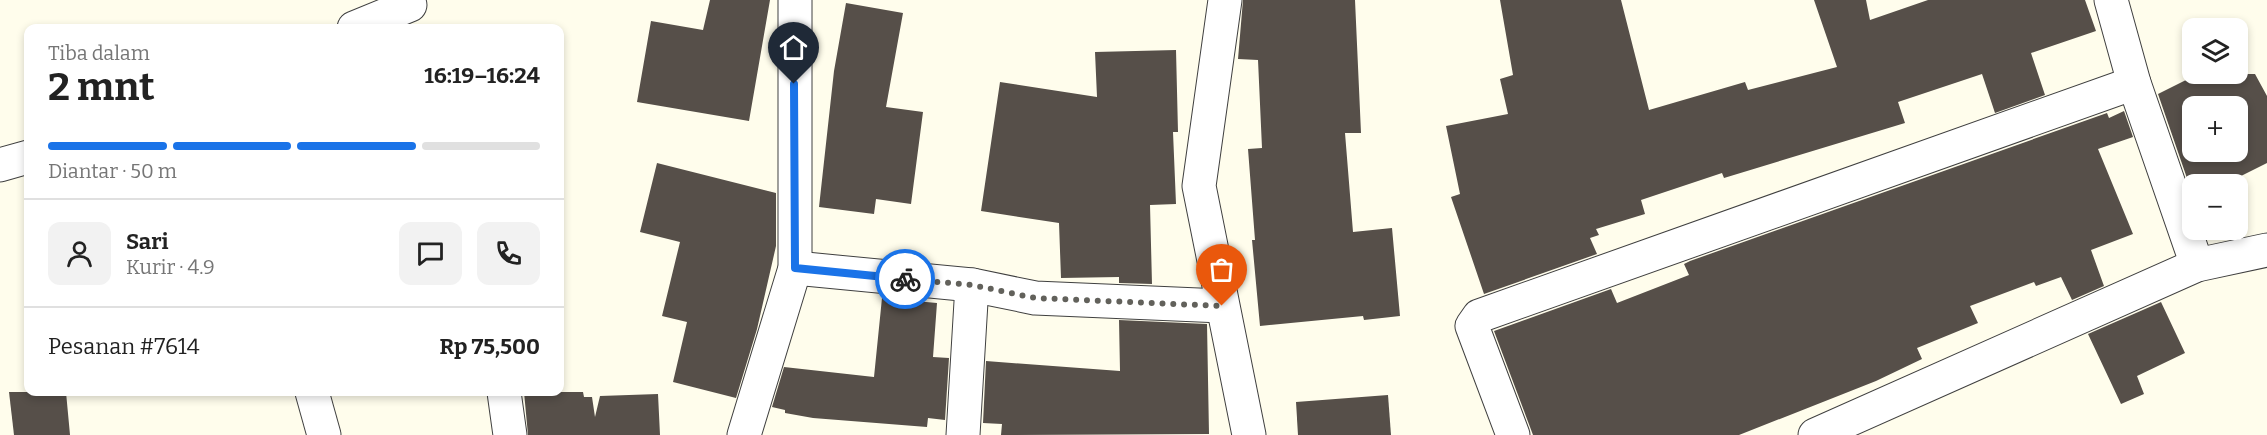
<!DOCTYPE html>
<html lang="id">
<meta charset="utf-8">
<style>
:root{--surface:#fff;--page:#f2f2f2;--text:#222;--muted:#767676;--line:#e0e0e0;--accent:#1a73e8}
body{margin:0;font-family:Bitter,serif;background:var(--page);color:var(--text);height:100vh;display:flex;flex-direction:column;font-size:22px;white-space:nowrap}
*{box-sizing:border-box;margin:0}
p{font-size:20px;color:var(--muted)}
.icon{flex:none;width:33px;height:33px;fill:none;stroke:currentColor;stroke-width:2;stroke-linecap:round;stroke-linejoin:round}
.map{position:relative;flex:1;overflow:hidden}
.panel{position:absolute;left:24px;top:24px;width:540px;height:372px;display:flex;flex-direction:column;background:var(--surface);border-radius:12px;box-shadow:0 3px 9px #0003}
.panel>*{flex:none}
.buttons{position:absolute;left:2182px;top:18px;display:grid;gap:12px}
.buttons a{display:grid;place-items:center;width:66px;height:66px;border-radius:12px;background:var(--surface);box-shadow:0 3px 9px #0003;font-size:30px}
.pin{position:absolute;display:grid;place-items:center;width:51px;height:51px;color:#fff;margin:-62px -26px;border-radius:50% 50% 50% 0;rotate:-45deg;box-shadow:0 0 6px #0007}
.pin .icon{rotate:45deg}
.courier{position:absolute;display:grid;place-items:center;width:60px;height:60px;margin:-30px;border:4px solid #1a73e8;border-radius:50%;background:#fff;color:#222;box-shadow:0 2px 8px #0007}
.overview em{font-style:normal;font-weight:700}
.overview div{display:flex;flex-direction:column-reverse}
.overview{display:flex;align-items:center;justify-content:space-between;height:102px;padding:0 24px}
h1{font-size:39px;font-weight:700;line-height:45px}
.bar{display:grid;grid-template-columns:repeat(4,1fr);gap:9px 6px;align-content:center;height:72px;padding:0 24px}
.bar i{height:8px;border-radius:4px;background:var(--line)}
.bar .selected{background:var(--accent)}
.bar p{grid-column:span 4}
.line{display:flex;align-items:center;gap:15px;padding:0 24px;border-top:2px solid var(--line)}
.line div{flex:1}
.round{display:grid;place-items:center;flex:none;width:63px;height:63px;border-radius:12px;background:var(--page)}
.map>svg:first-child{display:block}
.building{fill:#564f49;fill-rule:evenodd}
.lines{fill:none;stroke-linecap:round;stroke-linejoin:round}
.minor-casing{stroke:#404040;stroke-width:35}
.minor{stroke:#fff;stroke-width:33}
.done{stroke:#62615b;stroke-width:6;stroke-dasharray:0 10.8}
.route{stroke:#1a73e8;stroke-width:8}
</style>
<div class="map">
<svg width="2267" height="435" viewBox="0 0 2267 435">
<rect width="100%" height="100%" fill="#fffdec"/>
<g class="building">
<path d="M 710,0 L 770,0 L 749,121 L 637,102 L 651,21 L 703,30 Z"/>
<path d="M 1243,0 L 1355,0 L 1361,133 L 1345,133 L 1353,232 L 1392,228 L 1400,316 L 1364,320 L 1363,316 L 1260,326 L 1252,240 L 1255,240 L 1248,149 L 1262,148 L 1258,60 L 1238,59 Z"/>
<path d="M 1500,0 L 1621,0 L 1649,110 L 1745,82 L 1748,90 L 1837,67 L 1814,0 L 1866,0 L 1870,20 L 1928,0 L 2085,0 L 2096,31 L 2031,53 L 2045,95 L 1995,113 L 1982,74 L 1898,102 L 1905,123 L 1724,178 L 1722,173 L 1641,200 L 1645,214 L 1596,229 L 1599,235 L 1590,238 L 1597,254 L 1484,294 L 1451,197 L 1460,194 L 1446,126 L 1508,114 L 1500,79 L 1513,75 Z"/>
<path d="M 846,3 L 903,13 L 886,107 L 923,112 L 911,204 L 876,199 L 874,214 L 819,207 L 834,71 Z"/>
<path d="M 1176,50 L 1178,132 L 1173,132 L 1176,204 L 1150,205 L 1152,284 L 1119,283 L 1119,277 L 1061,278 L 1059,223 L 981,211 L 1000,82 L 1097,97 L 1095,52 Z"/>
<path d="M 2198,74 L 2255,74 L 2267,96 L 2267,163 L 2225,184 L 2189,184 L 2158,94 ZM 2193,106 L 2238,106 L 2238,152 L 2193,152 Z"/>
<path d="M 2124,111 L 2133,137 L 2098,149 L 2133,234 L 2091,250 L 2104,286 L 2072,300 L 2061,277 L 2036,286 L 2034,282 L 1970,306 L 1978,323 L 1917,348 L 1922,359 L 1876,381 L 1739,435 L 1533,435 L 1494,331 L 1611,289 L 1617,303 L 1689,275 L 1684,264 L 1690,261 L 2107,113 L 2109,118 Z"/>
<path d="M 657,163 L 776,193 L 776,246 L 757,329 L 736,398 L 673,382 L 687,322 L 662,316 L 680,242 L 640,232 Z"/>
<path d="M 882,298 L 937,303 L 933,357 L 949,358 L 945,420 L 928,418 L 927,427 L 813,418 L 785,413 L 785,410 L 772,407 L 784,367 L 874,377 Z"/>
<path d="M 2161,302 L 2185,353 L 2137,376 L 2144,394 L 2121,404 L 2088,334 Z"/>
<path d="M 1119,320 L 1207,324 L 1209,434 L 1001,435 L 1002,424 L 983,423 L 986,361 L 1120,371 Z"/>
<path d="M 9,392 L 66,392 L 70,435 L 14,435 Z"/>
<path d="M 524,392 L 583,392 L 584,397 L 592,397 L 595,417 L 600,396 L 658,394 L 660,435 L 528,435 Z"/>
<path d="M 1388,395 L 1391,435 L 1298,435 L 1296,402 Z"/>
</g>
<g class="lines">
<defs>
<g id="minor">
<path d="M 1225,0 L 1199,186 L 1249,435"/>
<path d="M 2111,0 L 2134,83 L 2197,265"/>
<path d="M 354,28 L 410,5"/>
<path d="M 0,165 L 28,157"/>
<path d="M 795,268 L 972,285 L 963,435"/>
<path d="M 972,285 L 1035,298 L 1222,306"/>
<path d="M 312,392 L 324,435"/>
<path d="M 504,392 L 510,435"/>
<path d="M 744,435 L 795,268 L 795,0"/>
<path d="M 1513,435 L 1472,326 L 1479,316 L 2134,83"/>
<path d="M 1815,435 L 2197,265 L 2267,250"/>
</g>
</defs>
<use href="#minor" class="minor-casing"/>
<use href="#minor" class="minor"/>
</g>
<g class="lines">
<path class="done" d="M 905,279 L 972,285 L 1035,298 L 1222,306"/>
<path class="route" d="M 794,84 L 795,268 L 905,279"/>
</g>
</svg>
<div class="buttons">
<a><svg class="icon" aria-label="layers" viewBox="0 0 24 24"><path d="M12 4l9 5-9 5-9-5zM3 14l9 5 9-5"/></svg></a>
<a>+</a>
<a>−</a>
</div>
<div class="pin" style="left:1222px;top:306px;background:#ea580c"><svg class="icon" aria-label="bag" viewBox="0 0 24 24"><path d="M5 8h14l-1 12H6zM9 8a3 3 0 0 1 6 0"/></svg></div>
<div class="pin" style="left:794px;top:84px;background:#1f2937"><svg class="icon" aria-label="home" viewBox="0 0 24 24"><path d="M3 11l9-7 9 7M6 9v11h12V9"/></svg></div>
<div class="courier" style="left:905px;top:279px"><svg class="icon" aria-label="bike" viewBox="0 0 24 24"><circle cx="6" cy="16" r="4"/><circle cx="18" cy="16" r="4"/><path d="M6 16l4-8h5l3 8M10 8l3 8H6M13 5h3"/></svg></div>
<section class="panel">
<div class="overview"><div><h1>2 mnt</h1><p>Tiba dalam</p></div><em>16:19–16:24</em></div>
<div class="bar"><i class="selected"></i><i class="selected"></i><i class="selected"></i><i></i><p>Diantar · 50 m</p></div>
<div class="line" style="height:108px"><a class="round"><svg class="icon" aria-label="person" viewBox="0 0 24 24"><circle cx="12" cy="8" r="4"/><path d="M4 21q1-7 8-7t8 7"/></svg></a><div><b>Sari</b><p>Kurir · 4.9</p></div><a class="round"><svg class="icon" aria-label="chat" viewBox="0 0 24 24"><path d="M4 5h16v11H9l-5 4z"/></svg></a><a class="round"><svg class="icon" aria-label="phone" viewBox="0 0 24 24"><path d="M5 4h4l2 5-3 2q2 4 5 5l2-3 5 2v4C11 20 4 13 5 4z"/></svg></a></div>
<div class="line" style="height:78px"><div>Pesanan #7614</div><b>Rp 75,500</b></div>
</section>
</div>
